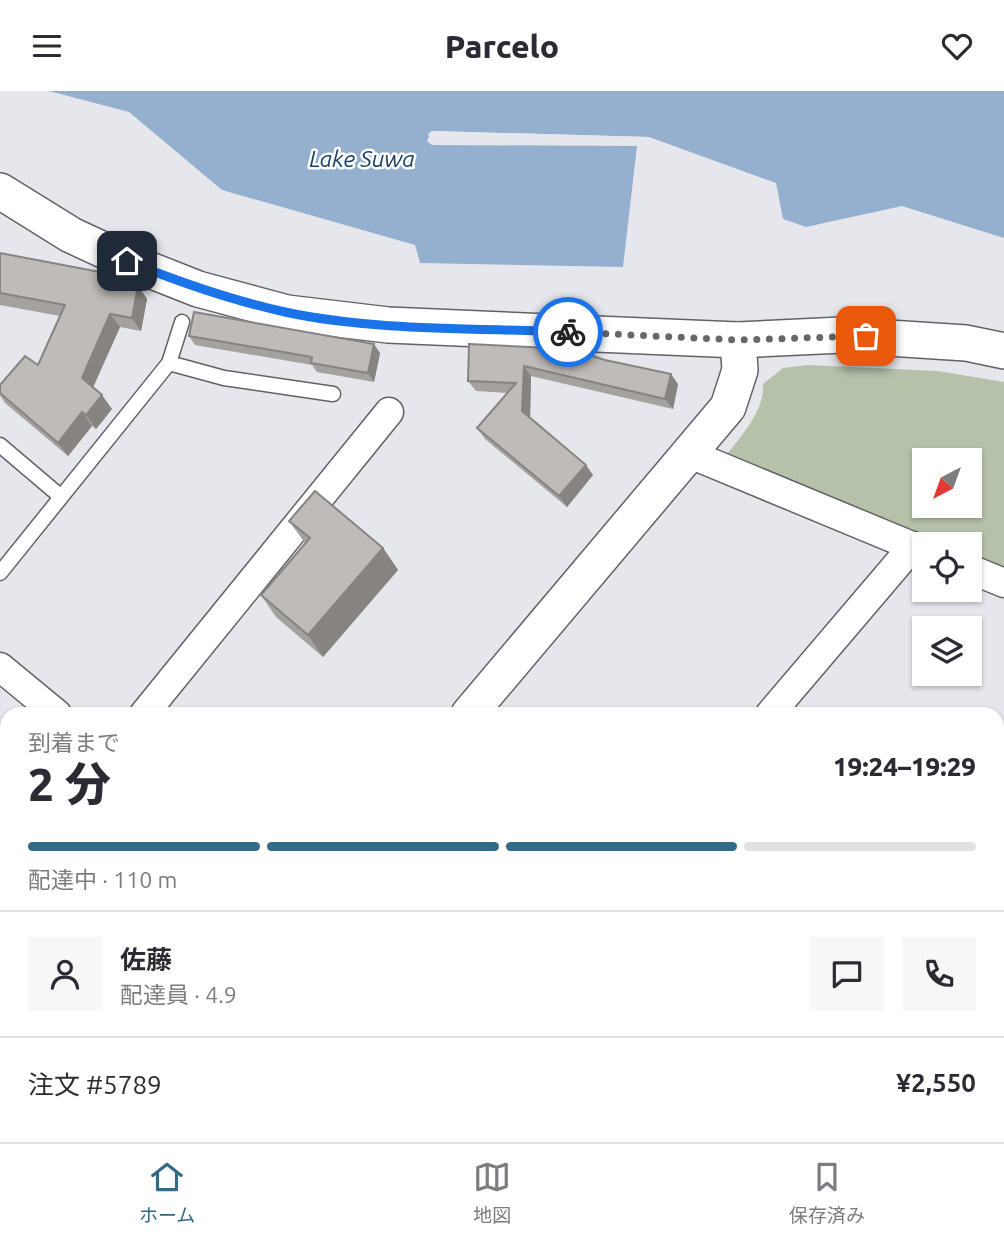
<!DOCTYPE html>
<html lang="ja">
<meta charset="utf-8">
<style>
:root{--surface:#fff;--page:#f7f7f7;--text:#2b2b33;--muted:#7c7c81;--line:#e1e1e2;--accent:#336a85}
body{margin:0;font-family:Ubuntu,"Noto Sans JP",sans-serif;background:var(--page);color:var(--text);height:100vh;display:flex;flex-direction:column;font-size:26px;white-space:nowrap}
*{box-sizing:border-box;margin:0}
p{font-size:23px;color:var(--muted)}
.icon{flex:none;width:38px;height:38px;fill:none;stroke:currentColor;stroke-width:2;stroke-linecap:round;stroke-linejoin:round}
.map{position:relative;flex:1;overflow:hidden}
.side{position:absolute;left:0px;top:616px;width:1004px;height:436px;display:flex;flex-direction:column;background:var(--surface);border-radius:21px 21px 0 0;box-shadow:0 2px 5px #0004}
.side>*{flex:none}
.needle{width:46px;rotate:221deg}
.tools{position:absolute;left:912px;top:357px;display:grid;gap:14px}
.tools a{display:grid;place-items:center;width:70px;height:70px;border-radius:0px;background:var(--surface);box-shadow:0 2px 5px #0004;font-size:35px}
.pin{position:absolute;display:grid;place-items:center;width:60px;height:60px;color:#fff;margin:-30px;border-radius:14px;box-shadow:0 4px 10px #0006}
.courier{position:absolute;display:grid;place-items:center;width:70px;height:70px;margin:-35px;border:5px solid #1a73e8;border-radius:50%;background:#fff;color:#222;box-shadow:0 2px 9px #0007}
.summary em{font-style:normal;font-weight:800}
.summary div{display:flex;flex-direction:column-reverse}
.summary{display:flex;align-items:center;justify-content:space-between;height:119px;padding:0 28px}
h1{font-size:46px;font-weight:800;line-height:52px}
.bar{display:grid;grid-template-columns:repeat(4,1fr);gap:10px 7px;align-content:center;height:84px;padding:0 28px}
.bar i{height:9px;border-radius:5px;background:var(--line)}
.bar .selected{background:var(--accent)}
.bar p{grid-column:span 4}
.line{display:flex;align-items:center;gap:18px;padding:0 28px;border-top:2px solid var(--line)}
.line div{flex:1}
.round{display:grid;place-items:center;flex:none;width:74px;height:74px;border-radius:0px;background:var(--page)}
header{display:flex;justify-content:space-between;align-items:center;height:91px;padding:0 28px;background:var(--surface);font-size:32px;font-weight:800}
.menu{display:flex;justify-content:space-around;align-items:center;height:98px;border-top:2px solid var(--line);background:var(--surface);font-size:19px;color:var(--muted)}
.menu a{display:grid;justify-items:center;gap:4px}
.menu .selected{color:var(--accent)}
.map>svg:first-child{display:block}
.green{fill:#b5c2a9;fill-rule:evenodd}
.water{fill:#95afce}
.pier{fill:#e6e7ec}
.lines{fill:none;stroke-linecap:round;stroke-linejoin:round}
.service-casing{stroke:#616266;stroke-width:17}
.minor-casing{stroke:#616266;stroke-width:31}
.tertiary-casing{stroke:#616266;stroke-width:38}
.service{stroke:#fff;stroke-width:14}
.minor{stroke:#fff;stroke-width:28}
.tertiary{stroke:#fff;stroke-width:35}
.wall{fill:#a4a19e}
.shaded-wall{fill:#868381}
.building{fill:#bfbbb8;stroke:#868381;stroke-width:2}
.done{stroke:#68686b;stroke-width:7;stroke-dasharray:0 12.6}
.route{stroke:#1a73e8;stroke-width:9}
.labels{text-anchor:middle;stroke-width:5;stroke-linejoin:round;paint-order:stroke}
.water-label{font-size:23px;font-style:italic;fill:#1a406a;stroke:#fff}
</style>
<header><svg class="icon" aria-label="menu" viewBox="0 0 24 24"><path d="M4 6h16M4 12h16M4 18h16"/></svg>Parcelo<svg class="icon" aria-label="heart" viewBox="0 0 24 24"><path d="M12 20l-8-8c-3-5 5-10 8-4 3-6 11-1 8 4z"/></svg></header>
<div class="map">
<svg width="1004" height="1051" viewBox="0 0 1004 1051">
<rect width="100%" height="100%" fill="#e6e7ec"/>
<path class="green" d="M 807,274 L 938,280 L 1004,291 L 1004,484 L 970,470 L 970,453 L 928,453 L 722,370 C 738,348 765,321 763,293 L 783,277 ZM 924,369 L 970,369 L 970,415 L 924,415 Z"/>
<path class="water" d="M 49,0 L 1004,0 L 1004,147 L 902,115 L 806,136 L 783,128 L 776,92 L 649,46 L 432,40 L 428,43 L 432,54 L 637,55 L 623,176 L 420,172 L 415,154 L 222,99 L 129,21 Z"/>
<path class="pier" d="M 432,40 L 649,46 L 644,50 L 433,43 L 431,49 L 433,51 L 640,53 L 432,54 L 427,50 Z"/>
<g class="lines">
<defs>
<g id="service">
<path d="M 169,272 L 224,287 L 333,303"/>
<path d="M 0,354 L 60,405"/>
<path d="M 0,482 L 169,272 L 182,231"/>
</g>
<g id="minor">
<path d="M 690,363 L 924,460"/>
<path d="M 970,478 L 1004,492"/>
<path d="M 0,576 L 57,623"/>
<path d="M 144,623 L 389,321"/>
<path d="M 770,623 L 913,455"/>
<path d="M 998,704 L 1004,707"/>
<path d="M 0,801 L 7,792"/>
<path d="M 998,868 L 1004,853"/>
<path d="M 998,927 L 1004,929"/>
<path d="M 0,969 L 7,974"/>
<path d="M 731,1045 L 746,1051"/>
<path d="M 410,1051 L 416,1045"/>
<path d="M 915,1051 L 918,1045"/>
</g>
<g id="tertiary">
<path d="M 0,100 L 71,144 L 127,170 L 198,198 L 287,222 L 388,234 L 738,249 L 842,244 L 966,252 L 1004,260"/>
<path d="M 469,623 L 728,316 L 740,279 L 738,249"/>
<path d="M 105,1051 L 110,1045"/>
</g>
</defs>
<use href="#service" class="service-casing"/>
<use href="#minor" class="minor-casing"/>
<use href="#tertiary" class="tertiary-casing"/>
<use href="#service" class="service"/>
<use href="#minor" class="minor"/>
<use href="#tertiary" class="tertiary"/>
</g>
<g class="wall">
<path d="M 0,162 L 138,195 L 147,208 L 141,240 L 120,236 L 93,296 L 112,318 L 96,338 L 92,335 L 68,365 L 5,312 L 0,304 L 0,294 L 38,274 L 60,225 L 0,214 Z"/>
<path d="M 189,245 L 380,262 L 374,291 L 317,281 L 312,274 L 195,254 Z"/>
<path d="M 469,253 L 678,293 L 673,318 L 531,285 L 530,327 L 593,384 L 567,416 L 485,348 L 477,337 L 507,302 L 476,300 L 468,290 Z"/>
<path d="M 289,430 L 383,457 L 398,479 L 323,566 L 276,526 L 261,504 L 305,452 Z"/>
<path d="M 317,1045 L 354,1045 L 349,1051 L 324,1051 Z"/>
</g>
<g class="shaded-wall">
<path d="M 138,195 L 147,208 L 141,240 L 132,227 Z"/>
<path d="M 110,223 L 120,236 L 91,301 L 82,287 Z"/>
<path d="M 374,253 L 380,262 L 374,291 L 368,282 Z"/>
<path d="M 524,275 L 531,285 L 530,331 L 522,320 Z"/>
<path d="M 671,283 L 678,293 L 673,318 L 665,308 Z"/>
<path d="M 102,304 L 112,318 L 96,338 L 86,324 Z"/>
<path d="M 82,321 L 92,335 L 68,365 L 58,352 Z"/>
<path d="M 586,374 L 593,384 L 567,416 L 559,405 Z"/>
<path d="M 383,457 L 398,479 L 323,566 L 308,544 Z"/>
<path d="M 340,1045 L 354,1045 L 349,1051 L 335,1051 Z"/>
</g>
<g class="building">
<path d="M 0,162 L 100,181 L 99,186 L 138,195 L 132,227 L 110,223 L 82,287 L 102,304 L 86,324 L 82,321 L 58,352 L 0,302 L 0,294 L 25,265 L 38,274 L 65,214 L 0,202 Z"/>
<path d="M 194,221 L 374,253 L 368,282 L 311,272 L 312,266 L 189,245 Z"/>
<path d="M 469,253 L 571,258 L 605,269 L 671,283 L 665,308 L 524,275 L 522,320 L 586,374 L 559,405 L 477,337 L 516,292 L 468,290 Z"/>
<path d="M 315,400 L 383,457 L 308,544 L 261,504 L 310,447 L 289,430 Z"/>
<path d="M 320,1045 L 340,1045 L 335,1051 L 328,1051 Z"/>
</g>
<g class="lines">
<path class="done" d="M 568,241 L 738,249 L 866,245"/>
<path class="route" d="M 127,170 C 179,191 230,209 285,221 C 372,240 479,237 568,241"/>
</g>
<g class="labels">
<g class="water-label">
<text x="362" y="76">Lake Suwa</text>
</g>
</g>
</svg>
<div class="tools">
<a><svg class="needle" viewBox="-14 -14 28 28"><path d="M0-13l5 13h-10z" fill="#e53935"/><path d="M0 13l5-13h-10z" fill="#7c7c81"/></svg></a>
<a><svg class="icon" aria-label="locate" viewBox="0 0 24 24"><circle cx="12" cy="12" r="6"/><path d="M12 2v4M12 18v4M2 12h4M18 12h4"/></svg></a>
<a><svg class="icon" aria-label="layers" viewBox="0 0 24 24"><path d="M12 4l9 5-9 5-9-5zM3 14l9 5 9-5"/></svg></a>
</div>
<div class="pin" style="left:866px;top:245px;background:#ea580c"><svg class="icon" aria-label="bag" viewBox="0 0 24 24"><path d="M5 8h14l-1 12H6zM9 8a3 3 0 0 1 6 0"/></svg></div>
<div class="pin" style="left:127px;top:170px;background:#1f2937"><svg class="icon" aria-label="home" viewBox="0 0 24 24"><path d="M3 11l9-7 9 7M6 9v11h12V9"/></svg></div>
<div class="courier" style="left:568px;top:241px"><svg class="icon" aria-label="bike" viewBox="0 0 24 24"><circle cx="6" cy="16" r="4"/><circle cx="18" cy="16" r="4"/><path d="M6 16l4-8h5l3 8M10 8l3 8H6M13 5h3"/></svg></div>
<section class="side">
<div class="summary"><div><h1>2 分</h1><p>到着まで</p></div><em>19:24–19:29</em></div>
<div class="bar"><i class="selected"></i><i class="selected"></i><i class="selected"></i><i></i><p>配達中 · 110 m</p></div>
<div class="line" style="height:126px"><a class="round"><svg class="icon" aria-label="person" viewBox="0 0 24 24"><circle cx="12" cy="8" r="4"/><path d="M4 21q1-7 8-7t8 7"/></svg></a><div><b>佐藤</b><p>配達員 · 4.9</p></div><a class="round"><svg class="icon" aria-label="chat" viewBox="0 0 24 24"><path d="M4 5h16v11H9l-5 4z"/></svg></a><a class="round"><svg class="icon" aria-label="phone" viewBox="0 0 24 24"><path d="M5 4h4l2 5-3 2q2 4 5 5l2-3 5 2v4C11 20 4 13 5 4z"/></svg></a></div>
<div class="line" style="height:91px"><div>注文 #5789</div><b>¥2,550</b></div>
</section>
</div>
<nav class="menu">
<a class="selected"><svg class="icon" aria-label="home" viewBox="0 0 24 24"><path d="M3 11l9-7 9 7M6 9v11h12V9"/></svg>ホーム</a>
<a><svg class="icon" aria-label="map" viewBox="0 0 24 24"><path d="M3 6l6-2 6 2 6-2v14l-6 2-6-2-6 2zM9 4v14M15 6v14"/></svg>地図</a>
<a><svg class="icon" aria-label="saved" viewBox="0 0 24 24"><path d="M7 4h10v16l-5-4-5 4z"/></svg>保存済み</a>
</nav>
